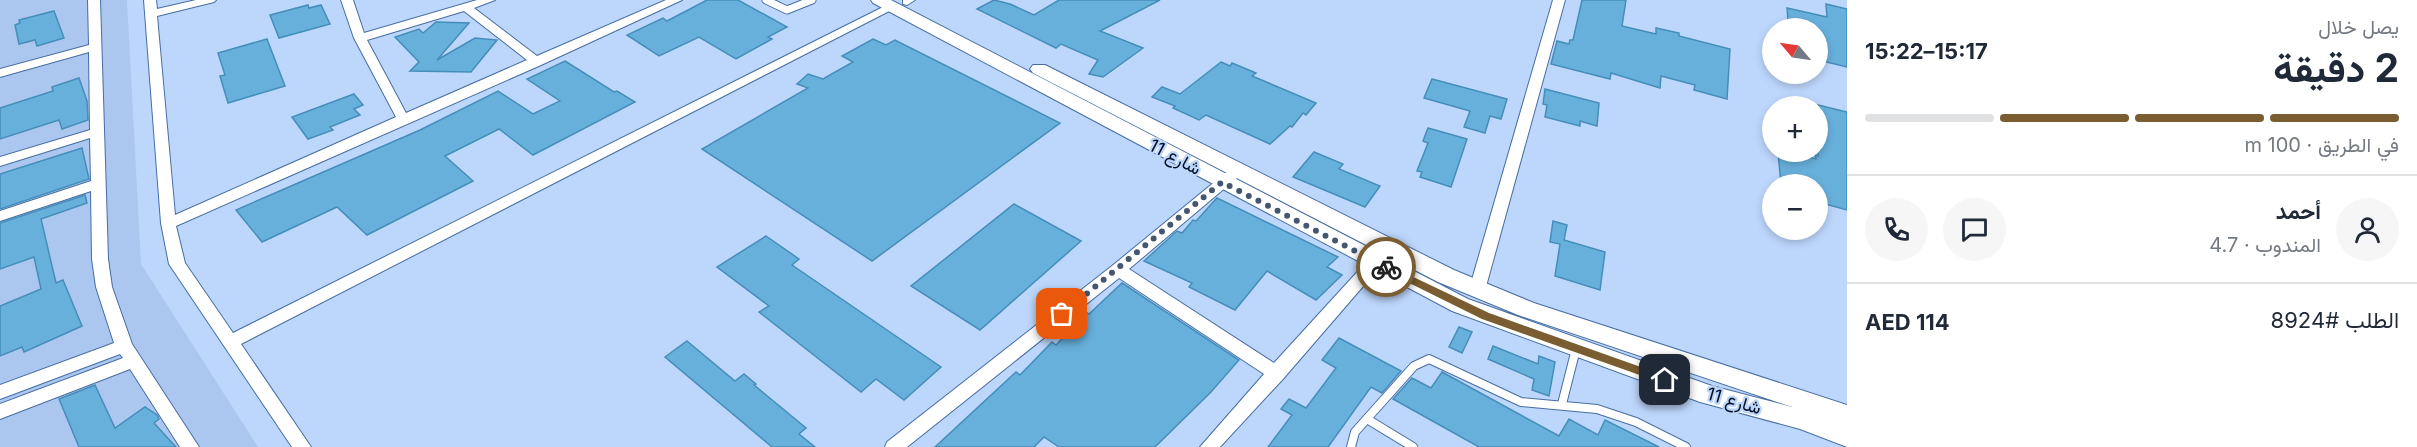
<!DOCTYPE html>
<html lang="ar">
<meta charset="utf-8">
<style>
:root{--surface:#fff;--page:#f6f6f7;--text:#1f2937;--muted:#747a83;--line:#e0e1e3;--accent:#7a5e31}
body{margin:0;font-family:Inter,Vazirmatn,sans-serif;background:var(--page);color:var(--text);direction:rtl;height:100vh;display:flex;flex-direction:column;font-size:22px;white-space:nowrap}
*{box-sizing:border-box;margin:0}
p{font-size:20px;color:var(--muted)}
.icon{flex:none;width:33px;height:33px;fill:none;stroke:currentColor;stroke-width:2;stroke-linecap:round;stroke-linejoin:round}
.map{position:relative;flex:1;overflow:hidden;direction:ltr}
.panel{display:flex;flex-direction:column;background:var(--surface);width:570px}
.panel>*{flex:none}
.needle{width:39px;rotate:299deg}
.buttons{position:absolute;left:1762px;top:18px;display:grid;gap:12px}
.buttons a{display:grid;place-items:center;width:66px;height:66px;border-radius:50%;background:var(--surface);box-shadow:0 3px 9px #0003;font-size:30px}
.pin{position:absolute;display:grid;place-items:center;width:51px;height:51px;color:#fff;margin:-26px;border-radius:12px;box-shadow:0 3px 9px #0006}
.courier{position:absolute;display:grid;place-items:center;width:60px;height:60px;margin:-30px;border:4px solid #7a5e31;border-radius:50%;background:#fff;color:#222;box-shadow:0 2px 8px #0007}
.summary em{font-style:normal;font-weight:700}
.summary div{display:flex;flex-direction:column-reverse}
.summary{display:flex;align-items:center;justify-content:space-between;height:102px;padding:0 18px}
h1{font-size:39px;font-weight:700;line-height:45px}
.bar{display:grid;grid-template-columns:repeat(4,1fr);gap:9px 6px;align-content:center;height:72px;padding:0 18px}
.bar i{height:8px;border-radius:4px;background:var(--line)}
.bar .selected{background:var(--accent)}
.bar p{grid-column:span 4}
.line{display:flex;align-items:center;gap:15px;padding:0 18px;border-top:2px solid var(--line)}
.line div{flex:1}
.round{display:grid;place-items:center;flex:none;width:63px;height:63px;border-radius:32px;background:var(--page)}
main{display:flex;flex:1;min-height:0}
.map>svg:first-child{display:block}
.built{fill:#abc7ef}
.building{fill:#68b0dc;stroke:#458eb9;stroke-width:1.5}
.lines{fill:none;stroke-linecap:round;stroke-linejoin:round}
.lane-far1-casing{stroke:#466da3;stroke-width:9}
.lane-casing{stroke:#466da3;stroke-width:10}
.street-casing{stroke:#466da3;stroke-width:2}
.secondary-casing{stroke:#466da3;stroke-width:2}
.lane-far1{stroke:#fff;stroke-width:7}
.lane{stroke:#fff;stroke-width:8}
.street{fill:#fff;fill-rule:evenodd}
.secondary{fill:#fff;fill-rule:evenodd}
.route{fill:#7a5e31}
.done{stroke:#445670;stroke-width:6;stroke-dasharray:0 10.8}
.labels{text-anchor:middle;stroke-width:4.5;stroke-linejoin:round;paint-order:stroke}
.street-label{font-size:18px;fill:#031025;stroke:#bdd7fc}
</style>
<main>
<section class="panel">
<div class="summary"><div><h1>2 دقيقة</h1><p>يصل خلال</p></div><em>15:17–15:22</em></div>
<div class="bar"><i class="selected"></i><i class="selected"></i><i class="selected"></i><i></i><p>في الطريق · 100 m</p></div>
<div class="line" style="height:108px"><a class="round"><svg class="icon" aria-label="person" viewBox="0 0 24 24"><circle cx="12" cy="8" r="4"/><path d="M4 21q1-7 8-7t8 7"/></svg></a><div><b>أحمد</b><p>المندوب · 4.7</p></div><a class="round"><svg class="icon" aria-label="chat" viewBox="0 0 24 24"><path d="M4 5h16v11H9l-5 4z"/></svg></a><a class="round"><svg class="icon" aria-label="phone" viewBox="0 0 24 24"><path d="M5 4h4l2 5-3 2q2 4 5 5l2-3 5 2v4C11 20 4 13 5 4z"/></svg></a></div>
<div class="line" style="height:78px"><div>الطلب #8924</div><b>AED 114</b></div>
</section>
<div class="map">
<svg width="1847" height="447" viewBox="0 0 1847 447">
<rect width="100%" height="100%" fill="#bdd7fc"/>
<path class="built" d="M 0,0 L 127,0 L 141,264 L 258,447 L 0,447 Z"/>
<g class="building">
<path d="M 707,0 L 738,0 L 787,27 L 768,37 L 772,39 L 736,59 L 699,37 L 659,56 L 627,35 L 663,18 L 667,21 Z"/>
<path d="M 994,0 L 1010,4 L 1034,15 L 1059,0 L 1160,0 L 1100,31 L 1143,48 L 1103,77 L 1089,74 L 1098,60 L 1061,44 L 1056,48 L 977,9 Z"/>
<path d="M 1582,0 L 1626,0 L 1622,26 L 1656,34 L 1656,28 L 1679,33 L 1679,36 L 1730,49 L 1727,99 L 1694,90 L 1695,85 L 1661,76 L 1660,88 L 1611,73 L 1610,79 L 1551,64 L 1557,41 L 1569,44 L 1570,40 L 1573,40 Z"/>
<path d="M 1826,4 L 1847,9 L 1847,67 L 1818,60 L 1818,28 L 1805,28 L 1804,25 L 1788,21 L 1787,8 L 1827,17 Z"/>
<path d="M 308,5 L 309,8 L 321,5 L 330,24 L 279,38 L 270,15 Z"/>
<path d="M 54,11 L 64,38 L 37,46 L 35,40 L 19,44 L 15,25 L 20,23 L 19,20 Z"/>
<path d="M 436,22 L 469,23 L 437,60 L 475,38 L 497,40 L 471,72 L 410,71 L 419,62 L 395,37 L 419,29 L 423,33 Z"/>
<path d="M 267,39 L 285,86 L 228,103 L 220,76 L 225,75 L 218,53 Z"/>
<path d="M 873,39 L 886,45 L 895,40 L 1060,123 L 872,261 L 702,149 L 808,88 L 797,84 L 808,74 L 823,79 L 853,62 L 842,56 Z"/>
<path d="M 565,61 L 614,92 L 617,91 L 635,102 L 533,155 L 499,129 L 445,156 L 473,181 L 367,235 L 337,207 L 262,242 L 236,210 L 420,130 L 498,91 L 533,114 L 560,101 L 527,79 Z"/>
<path d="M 1221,62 L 1230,66 L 1232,63 L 1256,73 L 1252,76 L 1316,103 L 1306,115 L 1303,113 L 1292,127 L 1290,126 L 1270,144 L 1206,115 L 1199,120 L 1173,108 L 1175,106 L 1152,97 L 1162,87 L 1180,94 Z"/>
<path d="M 79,78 L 87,101 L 88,120 L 62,129 L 59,120 L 0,139 L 0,108 L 53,91 L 52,87 Z"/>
<path d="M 1432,79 L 1507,99 L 1501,119 L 1490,116 L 1485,133 L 1464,127 L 1470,111 L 1424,98 Z"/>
<path d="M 1545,89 L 1599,103 L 1597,126 L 1580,121 L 1580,126 L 1545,117 L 1547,105 L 1543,104 Z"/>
<path d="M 354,94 L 363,105 L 354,109 L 360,115 L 330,127 L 333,130 L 308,139 L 292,117 Z"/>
<path d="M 1818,105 L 1847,112 L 1847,210 L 1818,202 L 1818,184 L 1781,184 L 1778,152 L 1793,152 L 1816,159 L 1815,155 L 1818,156 Z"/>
<path d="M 1428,128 L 1467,139 L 1451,187 L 1420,177 L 1422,172 L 1417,171 L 1428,143 L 1423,141 Z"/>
<path d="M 82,148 L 89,179 L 0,209 L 0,174 Z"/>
<path d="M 1314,152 L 1343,164 L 1339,169 L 1380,186 L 1365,207 L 1293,177 Z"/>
<path d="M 85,195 L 87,203 L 41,219 L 56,283 L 63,280 L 82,326 L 24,352 L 22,347 L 0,356 L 0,306 L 41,289 L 34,257 L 0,269 L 0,223 Z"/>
<path d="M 1217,198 L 1338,257 L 1327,267 L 1342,275 L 1316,300 L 1267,271 L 1235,310 L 1189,287 L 1192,283 L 1144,261 L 1177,231 L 1182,233 L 1193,220 L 1196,221 Z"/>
<path d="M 1014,204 L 1081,241 L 980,330 L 911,286 Z"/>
<path d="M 1553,221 L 1567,225 L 1564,240 L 1605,252 L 1600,290 L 1555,276 L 1560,244 L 1550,242 Z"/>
<path d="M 766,236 L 799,259 L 792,265 L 941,367 L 904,400 L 876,379 L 861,392 L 759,312 L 769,306 L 717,267 Z"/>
<path d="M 1122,283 L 1239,360 L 1211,392 L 1155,447 L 1059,447 L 1044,437 L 1034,447 L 935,447 L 1016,372 L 1020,375 L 1052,342 L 1056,345 L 1087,313 L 1089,314 Z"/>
<path d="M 1459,327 L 1472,332 L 1462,353 L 1449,347 Z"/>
<path d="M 1339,338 L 1401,371 L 1382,393 L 1371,387 L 1328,447 L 1268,447 L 1292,415 L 1281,409 L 1289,399 L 1306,408 L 1336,368 L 1322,360 Z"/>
<path d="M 687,341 L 735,381 L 744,374 L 756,384 L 754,385 L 806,428 L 799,434 L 815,447 L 772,447 L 665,357 Z"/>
<path d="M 1493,346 L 1538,364 L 1539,356 L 1555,362 L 1549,396 L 1532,390 L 1534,379 L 1488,359 Z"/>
<path d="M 1442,372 L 1559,436 L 1569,419 L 1598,435 L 1605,420 L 1659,447 L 1479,447 L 1393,399 L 1412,378 L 1431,388 Z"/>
<path d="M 95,385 L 115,428 L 145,407 L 157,415 L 159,419 L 154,423 L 176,447 L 79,447 L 59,399 Z"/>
</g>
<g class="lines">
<defs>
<path id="lane-far1" d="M 766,0 L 787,10 L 812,0"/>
<g id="lane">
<path d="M 1562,404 L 1576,349"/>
<path d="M 1367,419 L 1413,447"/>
<path d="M 1351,447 L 1355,432 L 1414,366 L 1429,359 L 1521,402 L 1597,409 L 1636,422 L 1686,447"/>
</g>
<g id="street">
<path d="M 88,0 L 100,0 L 108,259 L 112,287 L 132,344 L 199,447 L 180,447 L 130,369 L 0,419 L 0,404 L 123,358 L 120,354 L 0,399 L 0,385 L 114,343 L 96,287 L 92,259 L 91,191 L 0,221 L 0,211 L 91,181 L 90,138 L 0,166 L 0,157 L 90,130 L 89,52 L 0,77 L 0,69 L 89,45 Z"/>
<path d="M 144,0 L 156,0 L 157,9 L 196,0 L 216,0 L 214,2 L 157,16 L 175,215 L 396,117 L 354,38 L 341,0 L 353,0 L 364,33 L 477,0 L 495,0 L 474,8 L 537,56 L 666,0 L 682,0 L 541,65 L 176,226 L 185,263 L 233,333 L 887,5 L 891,4 L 897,7 L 241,344 L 311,447 L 292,447 L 169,264 L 161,223 ZM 464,11 L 527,60 L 406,113 L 367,40 Z"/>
<path d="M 903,0 L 915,0 L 907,5 L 903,4 Z"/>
<path d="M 1553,0 L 1565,0 L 1485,290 L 1483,294 L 1471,294 L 1469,290 Z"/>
<path d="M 1233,170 L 1240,174 L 1238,177 L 1129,269 L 1274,363 L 1370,258 L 1382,258 L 1384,262 L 1283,379 L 1220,447 L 1200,447 L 1264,374 L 1119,278 L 907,447 L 885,447 L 887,442 L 1112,266 L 1228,171 Z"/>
</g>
<path id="secondary" d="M 871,0 L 891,0 L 1468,299 L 1712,386 L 1792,407 L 1518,315 L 1438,282 L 1033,73 L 1030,69 L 1033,65 L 1045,65 L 1454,270 L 1534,303 L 1847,405 L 1847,447 L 1800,429 L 1700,402 L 1452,311 L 873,3 Z"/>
</defs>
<use href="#lane-far1" class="lane-far1-casing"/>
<use href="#lane" class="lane-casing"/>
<use href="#street" class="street-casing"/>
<use href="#secondary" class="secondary-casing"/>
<use href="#lane-far1" class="lane-far1"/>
<use href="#lane" class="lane"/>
<use href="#street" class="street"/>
<use href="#secondary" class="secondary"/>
</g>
<path class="route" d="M 1386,264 L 1489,313 L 1669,377 L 1670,380 L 1665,384 L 1482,319 L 1383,270 L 1381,267 Z"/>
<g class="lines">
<path class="done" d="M 1062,314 L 1222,182 L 1386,267"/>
</g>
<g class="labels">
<g class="street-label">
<text transform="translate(1175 157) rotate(28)" y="6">شارع 11</text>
<text transform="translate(1734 401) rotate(16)" y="6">شارع 11</text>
</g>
</g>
</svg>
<div class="buttons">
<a><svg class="needle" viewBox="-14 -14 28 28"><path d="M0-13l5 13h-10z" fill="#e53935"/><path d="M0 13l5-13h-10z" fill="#747a83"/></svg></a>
<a>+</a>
<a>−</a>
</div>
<div class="pin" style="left:1062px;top:314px;background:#ea580c"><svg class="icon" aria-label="bag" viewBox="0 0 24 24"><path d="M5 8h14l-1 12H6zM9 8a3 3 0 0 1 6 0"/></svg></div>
<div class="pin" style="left:1665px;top:380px;background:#1f2937"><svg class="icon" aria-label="home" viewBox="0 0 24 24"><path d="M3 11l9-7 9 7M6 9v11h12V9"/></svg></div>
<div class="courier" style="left:1386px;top:267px"><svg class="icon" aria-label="bike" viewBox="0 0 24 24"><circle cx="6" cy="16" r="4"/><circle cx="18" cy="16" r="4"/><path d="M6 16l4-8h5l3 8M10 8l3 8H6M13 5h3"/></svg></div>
</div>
</main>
